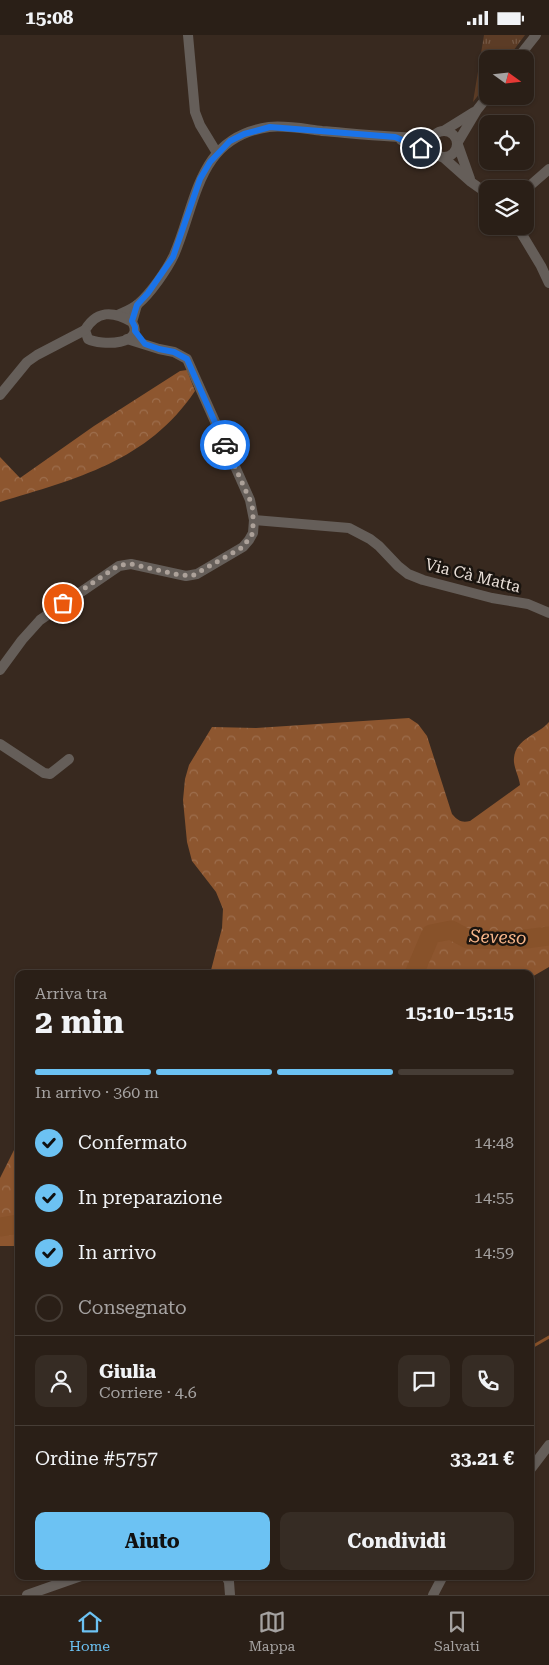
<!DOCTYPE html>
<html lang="it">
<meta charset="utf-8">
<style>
:root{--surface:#2a1f17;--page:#362c24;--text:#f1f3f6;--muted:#a5a2a1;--line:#463d36;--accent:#6cc2f3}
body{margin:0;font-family:"Roboto Serif",serif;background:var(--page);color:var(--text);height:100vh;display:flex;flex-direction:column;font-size:19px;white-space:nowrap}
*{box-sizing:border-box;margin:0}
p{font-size:16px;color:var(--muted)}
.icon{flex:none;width:28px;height:28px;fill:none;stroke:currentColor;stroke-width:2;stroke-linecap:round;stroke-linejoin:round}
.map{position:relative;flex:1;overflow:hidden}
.sheet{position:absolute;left:15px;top:935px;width:519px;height:610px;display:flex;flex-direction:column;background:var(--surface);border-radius:10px;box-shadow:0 1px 4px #0004,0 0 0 1px var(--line)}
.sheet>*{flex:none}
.needle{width:32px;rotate:105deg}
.fabs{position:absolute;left:479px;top:15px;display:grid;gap:10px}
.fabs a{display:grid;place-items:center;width:55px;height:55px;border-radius:10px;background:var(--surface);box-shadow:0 1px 4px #0004,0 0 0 1px var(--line);font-size:25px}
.pin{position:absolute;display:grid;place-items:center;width:42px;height:42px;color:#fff;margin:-21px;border:2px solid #fff;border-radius:50%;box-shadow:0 1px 5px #0007}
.courier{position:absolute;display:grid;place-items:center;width:50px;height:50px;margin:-25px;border:4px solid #1a73e8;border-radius:50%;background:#fff;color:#222;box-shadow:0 1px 6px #0007}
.head em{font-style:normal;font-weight:700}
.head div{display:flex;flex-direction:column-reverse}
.head{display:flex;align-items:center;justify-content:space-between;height:85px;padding:0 20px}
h1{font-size:32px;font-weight:700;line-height:38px}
.bar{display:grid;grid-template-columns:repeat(4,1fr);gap:8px 5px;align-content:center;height:60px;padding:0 20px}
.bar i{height:6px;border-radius:4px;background:var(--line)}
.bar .selected{background:var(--accent)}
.bar p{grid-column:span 4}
.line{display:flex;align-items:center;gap:12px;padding:0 20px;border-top:1px solid var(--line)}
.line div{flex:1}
.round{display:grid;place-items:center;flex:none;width:52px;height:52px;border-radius:10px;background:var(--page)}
ol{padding:0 20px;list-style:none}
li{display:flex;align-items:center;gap:15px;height:55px}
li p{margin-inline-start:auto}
li .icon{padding:5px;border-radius:50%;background:var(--accent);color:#111;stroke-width:4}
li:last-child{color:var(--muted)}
li i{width:28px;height:28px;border:2px solid var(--line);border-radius:50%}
.primary-button{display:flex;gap:10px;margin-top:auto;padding:10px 20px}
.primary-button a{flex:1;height:58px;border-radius:10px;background:var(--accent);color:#111;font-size:20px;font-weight:700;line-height:58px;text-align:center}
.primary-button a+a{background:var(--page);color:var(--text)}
.status{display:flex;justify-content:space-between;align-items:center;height:35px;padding:0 25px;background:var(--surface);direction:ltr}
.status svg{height:14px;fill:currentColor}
.tabs{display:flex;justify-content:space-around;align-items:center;height:70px;border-top:1px solid var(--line);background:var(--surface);font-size:14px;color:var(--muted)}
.tabs a{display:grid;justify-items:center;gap:2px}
.tabs .selected{color:var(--accent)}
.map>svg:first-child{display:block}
.forest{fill:url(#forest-crowns)}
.park{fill:url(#park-tufts)}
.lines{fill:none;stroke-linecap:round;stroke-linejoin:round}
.stream{stroke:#88522a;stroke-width:3}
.river{stroke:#88522a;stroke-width:19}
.minor{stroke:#655e59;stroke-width:10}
.done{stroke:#aca199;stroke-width:5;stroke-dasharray:0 9}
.route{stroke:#1a73e8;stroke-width:6}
.labels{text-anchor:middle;stroke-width:5;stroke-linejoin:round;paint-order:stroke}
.street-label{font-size:16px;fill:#ebe1da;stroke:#1a140f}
.water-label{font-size:18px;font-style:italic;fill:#f7b589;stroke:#1a140f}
</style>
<div class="status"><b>15:08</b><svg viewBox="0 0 49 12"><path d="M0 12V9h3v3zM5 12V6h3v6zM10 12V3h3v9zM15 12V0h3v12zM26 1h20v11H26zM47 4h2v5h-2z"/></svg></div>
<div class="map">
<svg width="549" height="1560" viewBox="0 0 549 1560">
<defs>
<pattern id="forest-crowns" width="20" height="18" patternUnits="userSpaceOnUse" patternTransform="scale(1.25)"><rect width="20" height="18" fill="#8d562f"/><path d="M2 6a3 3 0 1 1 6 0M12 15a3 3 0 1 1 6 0" fill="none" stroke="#9d6e4d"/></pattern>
<pattern id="park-tufts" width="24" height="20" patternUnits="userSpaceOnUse" patternTransform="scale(1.25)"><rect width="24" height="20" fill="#5c3c26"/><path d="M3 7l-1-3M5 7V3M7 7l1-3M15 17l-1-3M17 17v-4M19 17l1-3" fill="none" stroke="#745845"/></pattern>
</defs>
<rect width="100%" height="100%" fill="#38291f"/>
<g class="forest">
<path d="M 187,335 L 195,356 C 148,426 76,444 0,467 L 0,422 L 20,443 L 94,391 L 180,336 Z"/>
<path d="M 409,683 L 418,689 L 427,701 L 452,779 C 458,786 462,788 470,786 L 520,750 C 519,741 513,732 514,723 C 516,703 538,700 549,687 L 549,932 L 530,943 L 530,939 L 210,939 L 222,893 L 223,874 L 216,857 L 192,826 L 187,807 L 183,765 L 185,744 L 189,730 L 212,692 L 256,693 Z"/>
<path d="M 19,1105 L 19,1211 L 0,1211 L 0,1143 Z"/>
</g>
<path class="park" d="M 484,0 L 525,0 L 507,24 L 488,24 L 487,49 L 473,67 Z"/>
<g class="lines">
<path class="stream" d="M 530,1313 L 549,1302"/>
<g class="river">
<path d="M 414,939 L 431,899 L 451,895 L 468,904 L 518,905 L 549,901"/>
<path d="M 0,1192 L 19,1189"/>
</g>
<g class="minor">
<path d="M 188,0 L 195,77 L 200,90 L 217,118"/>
<path d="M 517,24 L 536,0"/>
<path d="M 445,95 L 474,77"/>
<circle cx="444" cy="109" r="13"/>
<path d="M 401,105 L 434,118"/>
<path d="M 458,107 L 477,75 L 488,61"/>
<path d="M 458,110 L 470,144"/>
<path d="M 444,123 L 471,147 L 488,159"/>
<path d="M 525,155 L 549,134"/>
<path d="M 517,191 L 541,231 L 549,248"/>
<path d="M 118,280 C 124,277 132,274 138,269 C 150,259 167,235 174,220 C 197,167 197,102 269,92 C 286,90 305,94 322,96 C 359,99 395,103 432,103"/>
<path d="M 132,287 C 113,276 97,275 85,295 L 88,304 C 101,311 146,310 132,287 L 137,270"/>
<path d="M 0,360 L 27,327 L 37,320 L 85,295"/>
<path d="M 254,485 L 349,493 L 370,504 L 379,511 L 398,531 L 408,539 L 423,545 L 492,563 L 528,569 L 549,578"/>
<path d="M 0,635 L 22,605 L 40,585 L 119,531 L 131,529 L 186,541 L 197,539 L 243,512 L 249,505 L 253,498 L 254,485 L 250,465 L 187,324 L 174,317 L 159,314 L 127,304"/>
<path d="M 0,709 L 44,738 L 50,739 L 69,724"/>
<path d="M 530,1435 L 549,1410"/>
<path d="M 226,1541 L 229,1547 L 230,1560"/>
<path d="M 27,1560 L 81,1541"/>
<path d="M 433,1560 L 443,1541"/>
</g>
</g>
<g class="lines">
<path class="done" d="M 63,568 L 119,530 L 131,529 L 175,539 L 192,541 L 243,512 L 253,498 L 253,475 L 250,465 L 225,410"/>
<path class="route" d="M 225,410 L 187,324 L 174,317 L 159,314 L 145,309 L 135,296 L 135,292 L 132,286 L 137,270 L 148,258 L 173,222 L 200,144 L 210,127 L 230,106 L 244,99 L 270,92 L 395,102 L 421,113"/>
</g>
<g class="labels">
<g class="street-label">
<text transform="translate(473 540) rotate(14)" y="6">Via Cà Matta</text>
</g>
<g class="water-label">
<text transform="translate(498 902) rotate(2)" y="6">Seveso</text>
</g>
</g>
</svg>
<div class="fabs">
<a><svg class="needle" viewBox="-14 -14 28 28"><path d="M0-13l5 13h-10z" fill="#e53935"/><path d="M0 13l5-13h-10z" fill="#a5a2a1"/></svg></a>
<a><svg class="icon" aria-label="locate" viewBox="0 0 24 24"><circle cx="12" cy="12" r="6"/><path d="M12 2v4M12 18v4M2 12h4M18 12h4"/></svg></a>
<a><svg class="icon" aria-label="layers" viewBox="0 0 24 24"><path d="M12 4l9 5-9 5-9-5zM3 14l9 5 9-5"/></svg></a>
</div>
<div class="pin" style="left:63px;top:568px;background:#ea580c"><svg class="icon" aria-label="bag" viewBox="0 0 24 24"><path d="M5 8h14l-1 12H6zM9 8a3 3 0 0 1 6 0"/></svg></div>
<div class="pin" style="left:421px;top:113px;background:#1f2937"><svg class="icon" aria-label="home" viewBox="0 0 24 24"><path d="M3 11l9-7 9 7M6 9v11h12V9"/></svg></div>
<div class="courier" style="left:225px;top:410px"><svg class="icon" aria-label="car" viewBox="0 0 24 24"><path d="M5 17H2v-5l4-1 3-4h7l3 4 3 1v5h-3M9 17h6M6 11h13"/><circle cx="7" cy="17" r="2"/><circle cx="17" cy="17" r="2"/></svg></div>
<section class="sheet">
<div class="head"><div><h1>2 min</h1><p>Arriva tra</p></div><em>15:10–15:15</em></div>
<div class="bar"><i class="selected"></i><i class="selected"></i><i class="selected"></i><i></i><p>In arrivo · 360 m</p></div>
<ol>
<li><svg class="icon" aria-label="check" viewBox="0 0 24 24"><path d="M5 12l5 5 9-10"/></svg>Confermato<p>14:48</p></li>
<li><svg class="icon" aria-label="check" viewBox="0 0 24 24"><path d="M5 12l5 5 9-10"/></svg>In preparazione<p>14:55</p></li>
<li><svg class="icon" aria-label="check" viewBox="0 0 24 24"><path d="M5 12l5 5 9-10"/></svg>In arrivo<p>14:59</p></li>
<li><i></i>Consegnato</li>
</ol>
<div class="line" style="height:90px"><a class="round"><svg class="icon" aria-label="person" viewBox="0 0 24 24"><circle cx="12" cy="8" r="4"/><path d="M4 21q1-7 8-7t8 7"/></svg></a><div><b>Giulia</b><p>Corriere · 4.6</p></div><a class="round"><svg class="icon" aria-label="chat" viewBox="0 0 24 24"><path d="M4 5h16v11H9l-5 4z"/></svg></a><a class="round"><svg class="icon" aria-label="phone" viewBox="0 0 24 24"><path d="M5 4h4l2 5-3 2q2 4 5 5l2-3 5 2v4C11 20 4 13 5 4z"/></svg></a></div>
<div class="line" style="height:65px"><div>Ordine #5757</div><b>33.21 €</b></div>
<div class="primary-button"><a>Aiuto</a><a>Condividi</a></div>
</section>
</div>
<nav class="tabs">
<a class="selected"><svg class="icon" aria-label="home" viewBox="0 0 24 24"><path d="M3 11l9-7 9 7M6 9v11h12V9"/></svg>Home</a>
<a><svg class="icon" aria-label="map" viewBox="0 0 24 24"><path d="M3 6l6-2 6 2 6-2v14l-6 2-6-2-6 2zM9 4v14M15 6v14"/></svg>Mappa</a>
<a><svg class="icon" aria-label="saved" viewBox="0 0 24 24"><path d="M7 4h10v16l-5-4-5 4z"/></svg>Salvati</a>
</nav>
